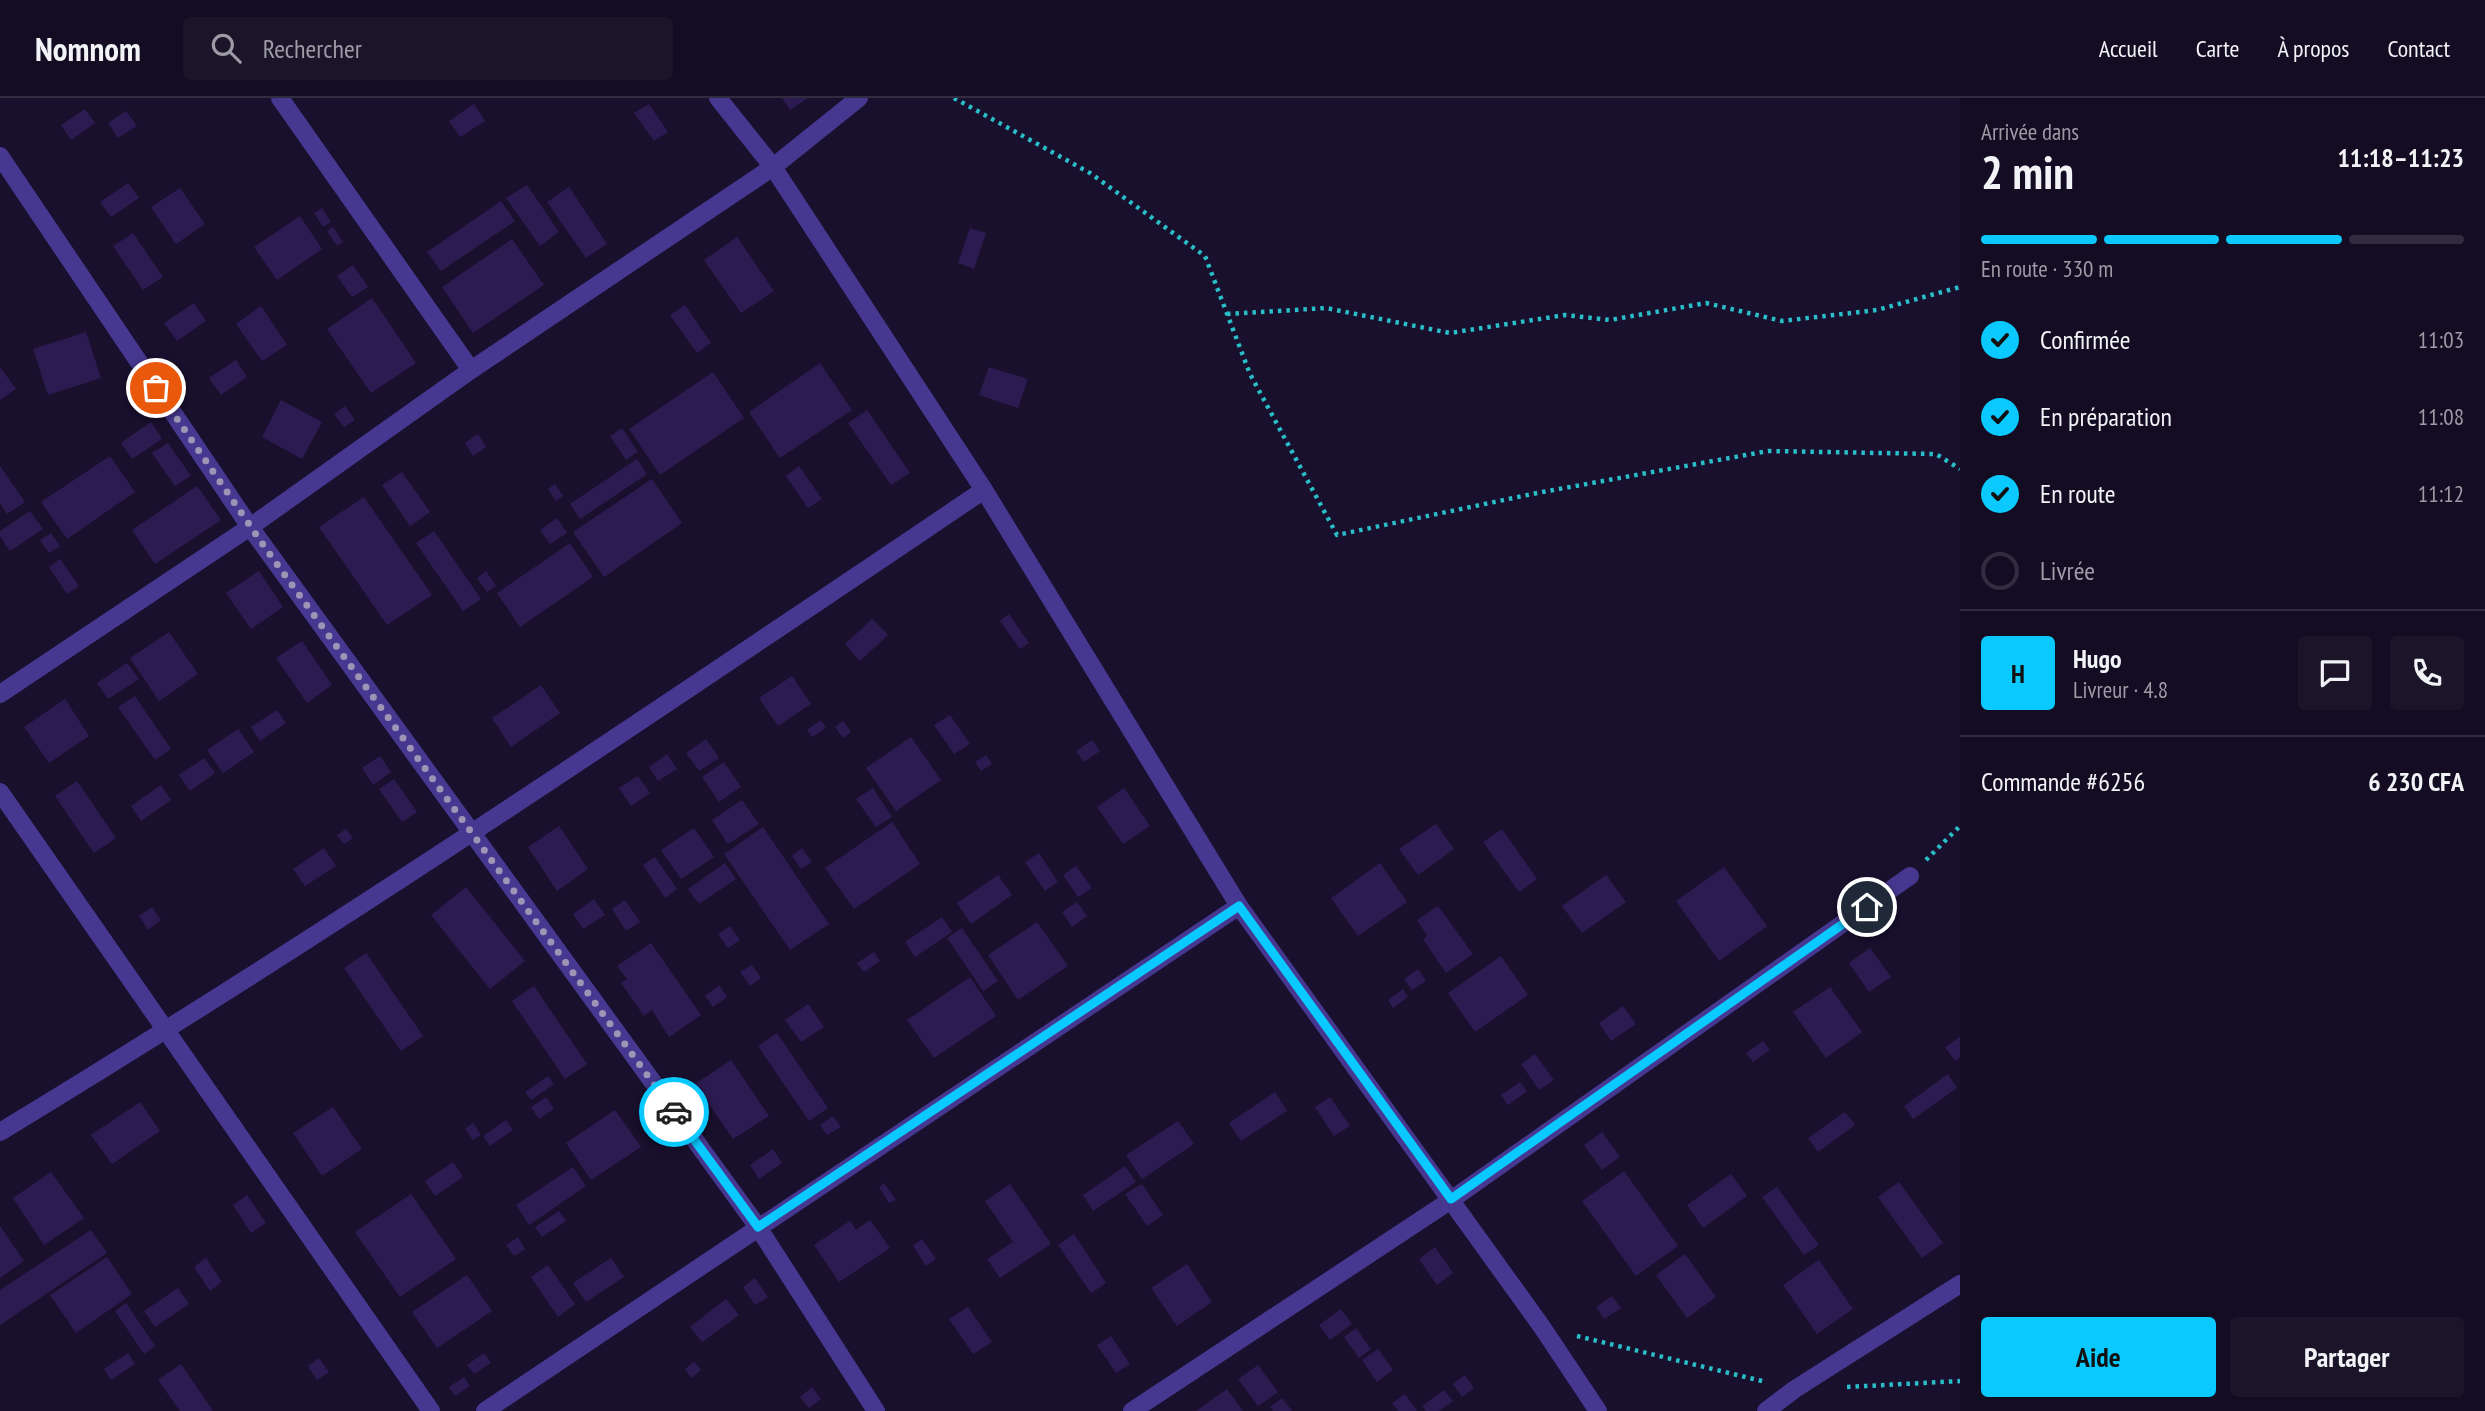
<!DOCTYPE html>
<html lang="fr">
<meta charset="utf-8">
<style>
:root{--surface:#130c22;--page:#1c152a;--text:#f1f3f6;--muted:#9d9ba5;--line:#322c40;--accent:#09c9ff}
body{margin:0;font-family:"PT Sans Narrow",sans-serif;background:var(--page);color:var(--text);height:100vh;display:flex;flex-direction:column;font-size:26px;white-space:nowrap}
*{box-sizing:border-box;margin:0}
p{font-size:23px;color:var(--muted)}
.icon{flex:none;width:38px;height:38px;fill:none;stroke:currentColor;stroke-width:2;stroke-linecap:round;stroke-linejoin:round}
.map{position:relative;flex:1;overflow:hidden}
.details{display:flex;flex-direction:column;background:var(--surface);width:525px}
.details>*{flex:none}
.pin{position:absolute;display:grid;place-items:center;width:60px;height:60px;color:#fff;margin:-30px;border:4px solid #fff;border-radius:50%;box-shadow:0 2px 7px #0007}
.courier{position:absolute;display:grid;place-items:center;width:70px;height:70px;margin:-35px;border:5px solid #09c9ff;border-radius:50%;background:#fff;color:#222;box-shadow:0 2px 9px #0007}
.headline em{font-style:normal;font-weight:700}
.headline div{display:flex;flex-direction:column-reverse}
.headline{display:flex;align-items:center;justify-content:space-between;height:119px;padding:0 21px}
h1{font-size:46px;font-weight:700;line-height:52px}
.bar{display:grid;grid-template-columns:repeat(4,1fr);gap:10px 7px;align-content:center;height:84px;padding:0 21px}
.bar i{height:9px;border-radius:5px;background:var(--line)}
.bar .selected{background:var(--accent)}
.bar p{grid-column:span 4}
.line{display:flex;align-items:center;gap:18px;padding:0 21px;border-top:2px solid var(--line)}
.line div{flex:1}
.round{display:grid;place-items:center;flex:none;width:74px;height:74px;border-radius:7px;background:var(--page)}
ol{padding:0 21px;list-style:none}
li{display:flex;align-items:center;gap:21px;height:77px}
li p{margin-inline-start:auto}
li .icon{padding:7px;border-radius:50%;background:var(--accent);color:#111;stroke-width:4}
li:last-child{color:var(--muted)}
li i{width:38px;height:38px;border:4px solid var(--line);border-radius:50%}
.primary-button{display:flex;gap:14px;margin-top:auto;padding:14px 21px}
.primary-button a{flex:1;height:80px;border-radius:7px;background:var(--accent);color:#111;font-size:28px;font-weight:700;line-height:80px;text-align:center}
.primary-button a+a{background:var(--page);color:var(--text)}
header{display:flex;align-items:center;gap:42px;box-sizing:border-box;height:98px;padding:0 35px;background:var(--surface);border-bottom:2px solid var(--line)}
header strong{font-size:33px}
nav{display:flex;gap:38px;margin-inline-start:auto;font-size:24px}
.search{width:490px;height:63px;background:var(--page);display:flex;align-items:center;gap:18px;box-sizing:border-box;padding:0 24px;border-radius:7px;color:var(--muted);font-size:26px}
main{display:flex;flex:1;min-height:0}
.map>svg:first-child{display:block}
.building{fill:#2c1b51}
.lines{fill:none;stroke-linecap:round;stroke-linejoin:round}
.path{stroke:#29bec8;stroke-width:4.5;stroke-dasharray:3.5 5;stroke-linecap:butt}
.street{stroke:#463890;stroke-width:18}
.done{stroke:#9e95b6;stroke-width:7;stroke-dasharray:0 12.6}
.route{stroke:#09c9ff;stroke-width:9}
</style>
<header>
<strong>Nomnom</strong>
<div class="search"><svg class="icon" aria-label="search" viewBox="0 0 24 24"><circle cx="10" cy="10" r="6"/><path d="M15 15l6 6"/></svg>Rechercher</div>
<nav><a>Accueil</a><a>Carte</a><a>À propos</a><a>Contact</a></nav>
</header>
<main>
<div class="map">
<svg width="1960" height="1313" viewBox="0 0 1960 1313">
<rect width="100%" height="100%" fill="#19102e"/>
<g class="building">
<path d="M 782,0 L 808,0 L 790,12 Z"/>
<path d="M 474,6 L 485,23 L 460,39 L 449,23 Z"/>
<path d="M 649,6 L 668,34 L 654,43 L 634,15 Z"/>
<path d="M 85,11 L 95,25 L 71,42 L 61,27 Z"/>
<path d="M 126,13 L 137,28 L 118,40 L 108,25 Z"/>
<path d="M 128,85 L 139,100 L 111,119 L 100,104 Z"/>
<path d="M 527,87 L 559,134 L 540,148 L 506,100 Z"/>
<path d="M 569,89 L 607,146 L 586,160 L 547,104 Z"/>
<path d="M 180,90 L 205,126 L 176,146 L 151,109 Z"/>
<path d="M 501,103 L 515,123 L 441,173 L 427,154 Z"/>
<path d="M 322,110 L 331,124 L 323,129 L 314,115 Z"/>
<path d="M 300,118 L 322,151 L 277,182 L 254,149 Z"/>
<path d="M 333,129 L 343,144 L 337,148 L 327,133 Z"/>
<path d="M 970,130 L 986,135 L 974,171 L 958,165 Z"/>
<path d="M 133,135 L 163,179 L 143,192 L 113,148 Z"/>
<path d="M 737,139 L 774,193 L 741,215 L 704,162 Z"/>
<path d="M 512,141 L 544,187 L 473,235 L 442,189 Z"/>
<path d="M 353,167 L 368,189 L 352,199 L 337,178 Z"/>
<path d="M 372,200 L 416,265 L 371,295 L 327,231 Z"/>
<path d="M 194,205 L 206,223 L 177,243 L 164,225 Z"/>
<path d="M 685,207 L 711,245 L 697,255 L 670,217 Z"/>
<path d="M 261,208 L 287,247 L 262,263 L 236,226 Z"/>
<path d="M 86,234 L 101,280 L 48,297 L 33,251 Z"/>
<path d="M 236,262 L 247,279 L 221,297 L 209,280 Z"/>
<path d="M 820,265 L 852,312 L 780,360 L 749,314 Z"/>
<path d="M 0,269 L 16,291 L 0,302 Z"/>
<path d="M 989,269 L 1028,281 L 1018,310 L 979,297 Z"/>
<path d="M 713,274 L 744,320 L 660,377 L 629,331 Z"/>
<path d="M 281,302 L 322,324 L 302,361 L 262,339 Z"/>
<path d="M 345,308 L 355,322 L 344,329 L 334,316 Z"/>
<path d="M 867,312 L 910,375 L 891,387 L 848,325 Z"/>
<path d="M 151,324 L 162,341 L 132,361 L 121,345 Z"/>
<path d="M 622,330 L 638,354 L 626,362 L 610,338 Z"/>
<path d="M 478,336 L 486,349 L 473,358 L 465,345 Z"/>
<path d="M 168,345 L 191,378 L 175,388 L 152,355 Z"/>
<path d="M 110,358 L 135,394 L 67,441 L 41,404 Z"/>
<path d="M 637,361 L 647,376 L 580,421 L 570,406 Z"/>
<path d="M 0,368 L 25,404 L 7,416 L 0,405 Z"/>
<path d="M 799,368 L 822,401 L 808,410 L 786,378 Z"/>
<path d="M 402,374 L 430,414 L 410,428 L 382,387 Z"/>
<path d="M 652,381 L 682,425 L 604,479 L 573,434 Z"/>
<path d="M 555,386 L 563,398 L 556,403 L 548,391 Z"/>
<path d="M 197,388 L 221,422 L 155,466 L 132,432 Z"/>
<path d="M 364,399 L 432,497 L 387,527 L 319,429 Z"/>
<path d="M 30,413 L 43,431 L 10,453 L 0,438 L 0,433 Z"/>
<path d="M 557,420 L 567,435 L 550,446 L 540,432 Z"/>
<path d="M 434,433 L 481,501 L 463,513 L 416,445 Z"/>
<path d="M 51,435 L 60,448 L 49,455 L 40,442 Z"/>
<path d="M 570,445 L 593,479 L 520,529 L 497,495 Z"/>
<path d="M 60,461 L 79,488 L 67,496 L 49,469 Z"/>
<path d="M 259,473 L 283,509 L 251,531 L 226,495 Z"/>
<path d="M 486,473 L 496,488 L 487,494 L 477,480 Z"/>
<path d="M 1009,516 L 1029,545 L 1020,551 L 1000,523 Z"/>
<path d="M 872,521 L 888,537 L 860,563 L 845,546 Z"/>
<path d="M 169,534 L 198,576 L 159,603 L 130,560 Z"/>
<path d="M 302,543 L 332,587 L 307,605 L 276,560 Z"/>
<path d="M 127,565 L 139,581 L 108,601 L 97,585 Z"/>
<path d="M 792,578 L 811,606 L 778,628 L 759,600 Z"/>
<path d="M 541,587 L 560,615 L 511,649 L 492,620 Z"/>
<path d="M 135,598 L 171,651 L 155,662 L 118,609 Z"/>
<path d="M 65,601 L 89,638 L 49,665 L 24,629 Z"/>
<path d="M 277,612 L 286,625 L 260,643 L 251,629 Z"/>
<path d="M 950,617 L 970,646 L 954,656 L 934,627 Z"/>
<path d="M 821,622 L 826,630 L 812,639 L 807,632 Z"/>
<path d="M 843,623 L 851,634 L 843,640 L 835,629 Z"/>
<path d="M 238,631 L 254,654 L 223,675 L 207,652 Z"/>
<path d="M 911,639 L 941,682 L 896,713 L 866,670 Z"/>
<path d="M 706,641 L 719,660 L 699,673 L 686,655 Z"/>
<path d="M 1092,642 L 1100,653 L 1084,664 L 1076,653 Z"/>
<path d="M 667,656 L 677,671 L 658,683 L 649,669 Z"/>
<path d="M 986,657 L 992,666 L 981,673 L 975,664 Z"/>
<path d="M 380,658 L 391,674 L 373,687 L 362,670 Z"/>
<path d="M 204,660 L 215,675 L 190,693 L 179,677 Z"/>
<path d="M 724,664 L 741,689 L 719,704 L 702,679 Z"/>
<path d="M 638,678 L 650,695 L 631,708 L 619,690 Z"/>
<path d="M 394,681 L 417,714 L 402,724 L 379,691 Z"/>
<path d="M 77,683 L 116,740 L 94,755 L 55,698 Z"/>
<path d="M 161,687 L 171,702 L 141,723 L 131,708 Z"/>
<path d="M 873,690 L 892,719 L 876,729 L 856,701 Z"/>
<path d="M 1124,690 L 1150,728 L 1123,746 L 1097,709 Z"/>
<path d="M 742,702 L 759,726 L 728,746 L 712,722 Z"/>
<path d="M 892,724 L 920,766 L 854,811 L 825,770 Z"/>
<path d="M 1436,726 L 1454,751 L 1418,777 L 1399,751 Z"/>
<path d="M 559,728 L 588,771 L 557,793 L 528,749 Z"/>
<path d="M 763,729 L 829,826 L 790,852 L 724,756 Z"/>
<path d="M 694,730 L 714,759 L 681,781 L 661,752 Z"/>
<path d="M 346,731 L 353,740 L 344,746 L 337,737 Z"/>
<path d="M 1502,731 L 1537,781 L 1519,794 L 1483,744 Z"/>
<path d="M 324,750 L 336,768 L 305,788 L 293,771 Z"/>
<path d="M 802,750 L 812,764 L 801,771 L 792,758 Z"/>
<path d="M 1039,755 L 1058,784 L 1045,793 L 1025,764 Z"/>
<path d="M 655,759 L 677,791 L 665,800 L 643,767 Z"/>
<path d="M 725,765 L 736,781 L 699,806 L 688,791 Z"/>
<path d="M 1380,765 L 1407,804 L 1358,838 L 1331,800 Z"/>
<path d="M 1076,768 L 1092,790 L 1078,799 L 1063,777 Z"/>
<path d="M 1724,769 L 1767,828 L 1719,863 L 1676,803 Z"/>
<path d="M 998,777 L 1012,797 L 971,826 L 957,805 Z"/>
<path d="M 1606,777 L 1626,804 L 1582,835 L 1562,808 Z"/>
<path d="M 466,789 L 525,863 L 490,891 L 431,817 Z"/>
<path d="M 594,801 L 605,817 L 583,831 L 573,816 Z"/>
<path d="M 625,802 L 640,824 L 626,833 L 612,811 Z"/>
<path d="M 1077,804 L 1087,818 L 1072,829 L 1062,814 Z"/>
<path d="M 1438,808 L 1473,856 L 1446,875 L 1423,841 L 1427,838 L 1417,822 Z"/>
<path d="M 152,809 L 161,822 L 148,832 L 139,818 Z"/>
<path d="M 942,819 L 952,834 L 915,859 L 905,844 Z"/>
<path d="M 1037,824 L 1068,868 L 1018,902 L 988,857 Z"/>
<path d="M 730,828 L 740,842 L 728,850 L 718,836 Z"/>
<path d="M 962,830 L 998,883 L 983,893 L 947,840 Z"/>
<path d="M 651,845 L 701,917 L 669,939 L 652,912 L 644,918 L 621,885 L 627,881 L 617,868 Z"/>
<path d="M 1870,850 L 1891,879 L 1869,894 L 1849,865 Z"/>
<path d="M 874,854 L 880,863 L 864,874 L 857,865 Z"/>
<path d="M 366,855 L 423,938 L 401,953 L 344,870 Z"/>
<path d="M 1501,858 L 1528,897 L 1475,934 L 1448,895 Z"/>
<path d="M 752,867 L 761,880 L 750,888 L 740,874 Z"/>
<path d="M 1418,871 L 1426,883 L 1412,892 L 1404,881 Z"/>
<path d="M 970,879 L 996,918 L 934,960 L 907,922 Z"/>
<path d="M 719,887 L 727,899 L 713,909 L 705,898 Z"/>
<path d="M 534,888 L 587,966 L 565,981 L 512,903 Z"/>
<path d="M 1830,889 L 1862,934 L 1826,960 L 1793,914 Z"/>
<path d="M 1403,891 L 1408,899 L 1393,910 L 1388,902 Z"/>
<path d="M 808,906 L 824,929 L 801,944 L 785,922 Z"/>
<path d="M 1623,908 L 1636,926 L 1611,943 L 1599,925 Z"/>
<path d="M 777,935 L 828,1010 L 809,1023 L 758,948 Z"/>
<path d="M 1960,939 L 1960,959 L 1955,963 L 1945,949 Z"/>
<path d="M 1763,943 L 1770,952 L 1753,964 L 1746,955 Z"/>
<path d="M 1535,956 L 1554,982 L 1539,992 L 1521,966 Z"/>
<path d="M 731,962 L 769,1018 L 733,1041 L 695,986 Z"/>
<path d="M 1948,976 L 1957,990 L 1913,1021 L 1904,1008 Z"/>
<path d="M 548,978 L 554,986 L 531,1002 L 525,994 Z"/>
<path d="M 1520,984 L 1527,993 L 1508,1007 L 1501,997 Z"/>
<path d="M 1275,994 L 1287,1013 L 1241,1043 L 1229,1025 Z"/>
<path d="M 546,999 L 554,1011 L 539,1021 L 531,1009 Z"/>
<path d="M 1330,999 L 1350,1028 L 1334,1038 L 1315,1009 Z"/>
<path d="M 140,1004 L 160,1033 L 112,1066 L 91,1037 Z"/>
<path d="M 333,1009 L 362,1051 L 322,1078 L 293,1035 Z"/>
<path d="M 615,1012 L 641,1049 L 591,1082 L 566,1045 Z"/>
<path d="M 1845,1014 L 1855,1027 L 1818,1054 L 1808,1040 Z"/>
<path d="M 833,1018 L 841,1029 L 827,1037 L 820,1027 Z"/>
<path d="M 506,1022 L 513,1032 L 490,1048 L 483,1038 Z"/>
<path d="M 1178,1023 L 1194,1046 L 1142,1081 L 1126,1057 Z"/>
<path d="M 473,1025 L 481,1037 L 473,1042 L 465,1031 Z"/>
<path d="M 1602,1034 L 1620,1059 L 1602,1072 L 1584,1047 Z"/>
<path d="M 773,1051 L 782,1065 L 759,1081 L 750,1067 Z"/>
<path d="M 453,1064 L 463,1079 L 435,1098 L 425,1083 Z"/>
<path d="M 1125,1068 L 1136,1084 L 1093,1113 L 1083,1097 Z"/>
<path d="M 573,1069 L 586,1088 L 529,1127 L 516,1107 Z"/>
<path d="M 1624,1073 L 1678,1148 L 1636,1178 L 1582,1103 Z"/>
<path d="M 51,1074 L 84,1120 L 44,1147 L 13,1100 Z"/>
<path d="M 1731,1076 L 1747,1098 L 1703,1130 L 1687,1107 Z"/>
<path d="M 1899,1084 L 1943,1145 L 1922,1160 L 1878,1099 Z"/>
<path d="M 884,1085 L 896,1102 L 889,1105 L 879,1089 Z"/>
<path d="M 1010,1086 L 1051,1146 L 1000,1180 L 987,1161 L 1013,1144 L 985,1103 Z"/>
<path d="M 1142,1086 L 1163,1117 L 1147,1128 L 1125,1096 Z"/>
<path d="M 1777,1089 L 1819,1147 L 1804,1157 L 1762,1099 Z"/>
<path d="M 411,1096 L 456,1161 L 400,1199 L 355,1134 Z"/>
<path d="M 247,1097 L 266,1125 L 251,1135 L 233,1107 Z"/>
<path d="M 559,1113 L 566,1123 L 542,1139 L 535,1129 Z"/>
<path d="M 870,1122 L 890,1150 L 839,1184 L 814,1147 L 850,1123 L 856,1132 Z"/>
<path d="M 0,1128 L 24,1163 L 0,1180 Z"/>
<path d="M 91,1132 L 107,1155 L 0,1227 L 0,1192 Z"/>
<path d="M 1074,1136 L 1106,1185 L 1091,1195 L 1058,1147 Z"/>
<path d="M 518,1139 L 525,1151 L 514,1158 L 506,1147 Z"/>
<path d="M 922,1141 L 936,1161 L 926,1168 L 913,1148 Z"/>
<path d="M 1435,1149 L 1453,1175 L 1437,1187 L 1419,1161 Z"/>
<path d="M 1685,1156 L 1716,1199 L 1687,1220 L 1656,1177 Z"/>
<path d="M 107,1159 L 132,1196 L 76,1235 L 50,1197 Z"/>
<path d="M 206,1160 L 222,1184 L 210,1193 L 194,1169 Z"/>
<path d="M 611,1160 L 624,1179 L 586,1204 L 573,1185 Z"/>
<path d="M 1819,1162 L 1853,1211 L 1817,1236 L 1783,1187 Z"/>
<path d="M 1187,1166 L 1212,1204 L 1177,1228 L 1151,1190 Z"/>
<path d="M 548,1167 L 575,1206 L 558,1219 L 531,1179 Z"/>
<path d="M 467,1177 L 492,1213 L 437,1250 L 412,1214 Z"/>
<path d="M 755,1180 L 768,1199 L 755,1207 L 743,1189 Z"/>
<path d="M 178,1190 L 189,1206 L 155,1229 L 144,1213 Z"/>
<path d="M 1612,1198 L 1621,1210 L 1604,1221 L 1596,1209 Z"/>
<path d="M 726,1201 L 739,1217 L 702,1244 L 690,1229 Z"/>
<path d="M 126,1205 L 155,1248 L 144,1256 L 115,1213 Z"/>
<path d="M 968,1209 L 992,1244 L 973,1256 L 949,1221 Z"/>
<path d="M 1341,1211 L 1352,1226 L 1330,1242 L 1319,1227 Z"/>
<path d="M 1356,1230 L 1371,1251 L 1359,1260 L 1344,1239 Z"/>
<path d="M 1111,1238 L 1130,1266 L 1116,1275 L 1097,1247 Z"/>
<path d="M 1378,1251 L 1393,1272 L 1377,1284 L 1362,1262 Z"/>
<path d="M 128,1255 L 135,1266 L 111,1282 L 104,1271 Z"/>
<path d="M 484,1255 L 491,1265 L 474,1276 L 467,1267 Z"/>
<path d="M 319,1260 L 329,1274 L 317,1282 L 308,1268 Z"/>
<path d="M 694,1264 L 701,1272 L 691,1280 L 685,1271 Z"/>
<path d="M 181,1266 L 213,1313 L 180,1313 L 158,1282 Z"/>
<path d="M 1258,1267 L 1278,1294 L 1258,1308 L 1238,1281 Z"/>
<path d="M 1465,1277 L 1474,1290 L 1462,1299 L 1453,1286 Z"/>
<path d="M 464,1279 L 470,1288 L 455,1298 L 449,1289 Z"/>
<path d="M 812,1289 L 821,1301 L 809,1310 L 800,1299 Z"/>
<path d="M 1227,1291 L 1243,1313 L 1196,1313 Z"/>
<path d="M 1444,1292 L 1453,1303 L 1439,1313 L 1426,1313 L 1422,1308 Z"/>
<path d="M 1405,1296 L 1417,1313 L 1398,1313 L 1392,1305 Z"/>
<path d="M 1282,1300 L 1292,1313 L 1273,1313 L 1270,1309 Z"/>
</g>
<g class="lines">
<g class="path">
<path d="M 954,0 L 1090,75 L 1205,158 L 1250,276 L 1337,437 L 1537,395 L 1768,353 L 1936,356 L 1960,371"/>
<path d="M 1227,216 L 1326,210 L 1450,235 L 1565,217 L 1610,222 L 1706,205 L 1782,223 L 1877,212 L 1960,189"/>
<path d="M 1926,762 L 1960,728"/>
<path d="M 1577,1238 L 1766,1284"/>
<path d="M 1847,1289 L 1960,1283"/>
</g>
<g class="street">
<path d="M 280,0 L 471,272"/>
<path d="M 718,0 L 773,69 L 984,392 L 1239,808 L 1542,1229 L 1598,1313"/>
<path d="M 0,58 L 250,429 L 758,1129 L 876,1313"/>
<path d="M 0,596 L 250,429 L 471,272 L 773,69 L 859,0"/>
<path d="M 0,694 L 431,1313"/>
<path d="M 0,1034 C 335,831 659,611 984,392"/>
<path d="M 485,1313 L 1239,808"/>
<path d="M 1132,1313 L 1451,1102 L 1910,778"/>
<path d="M 1766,1313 L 1795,1291 L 1960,1186"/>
</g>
</g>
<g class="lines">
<path class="done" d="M 156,290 L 266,451 L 674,1014"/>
<path class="route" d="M 674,1014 L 758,1129 L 1239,808 L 1451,1101 L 1867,809"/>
</g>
</svg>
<div class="pin" style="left:156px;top:290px;background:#ea580c"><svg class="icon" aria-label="bag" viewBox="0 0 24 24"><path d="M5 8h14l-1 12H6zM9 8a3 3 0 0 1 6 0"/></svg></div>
<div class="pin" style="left:1867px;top:809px;background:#1f2937"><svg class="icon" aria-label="home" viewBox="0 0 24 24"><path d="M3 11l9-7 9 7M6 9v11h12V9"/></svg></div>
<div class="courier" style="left:674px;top:1014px"><svg class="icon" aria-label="car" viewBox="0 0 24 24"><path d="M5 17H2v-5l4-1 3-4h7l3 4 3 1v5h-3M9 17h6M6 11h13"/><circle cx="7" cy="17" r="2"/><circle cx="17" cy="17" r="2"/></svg></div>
</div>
<section class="details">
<div class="headline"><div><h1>2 min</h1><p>Arrivée dans</p></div><em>11:18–11:23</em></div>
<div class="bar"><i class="selected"></i><i class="selected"></i><i class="selected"></i><i></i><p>En route · 330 m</p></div>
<ol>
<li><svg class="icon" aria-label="check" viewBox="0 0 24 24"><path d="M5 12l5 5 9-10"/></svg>Confirmée<p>11:03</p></li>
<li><svg class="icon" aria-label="check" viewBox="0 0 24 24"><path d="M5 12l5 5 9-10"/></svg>En préparation<p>11:08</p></li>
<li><svg class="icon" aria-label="check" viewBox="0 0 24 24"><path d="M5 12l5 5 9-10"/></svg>En route<p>11:12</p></li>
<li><i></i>Livrée</li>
</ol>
<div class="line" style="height:126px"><b class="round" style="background:var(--accent);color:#111">H</b><div><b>Hugo</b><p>Livreur · 4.8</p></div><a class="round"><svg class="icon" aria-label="chat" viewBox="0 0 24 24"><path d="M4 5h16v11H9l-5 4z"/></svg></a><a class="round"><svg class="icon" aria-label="phone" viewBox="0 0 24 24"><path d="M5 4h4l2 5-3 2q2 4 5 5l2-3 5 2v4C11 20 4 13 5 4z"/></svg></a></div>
<div class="line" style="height:91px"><div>Commande #6256</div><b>6 230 CFA</b></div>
<div class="primary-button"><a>Aide</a><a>Partager</a></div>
</section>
</main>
